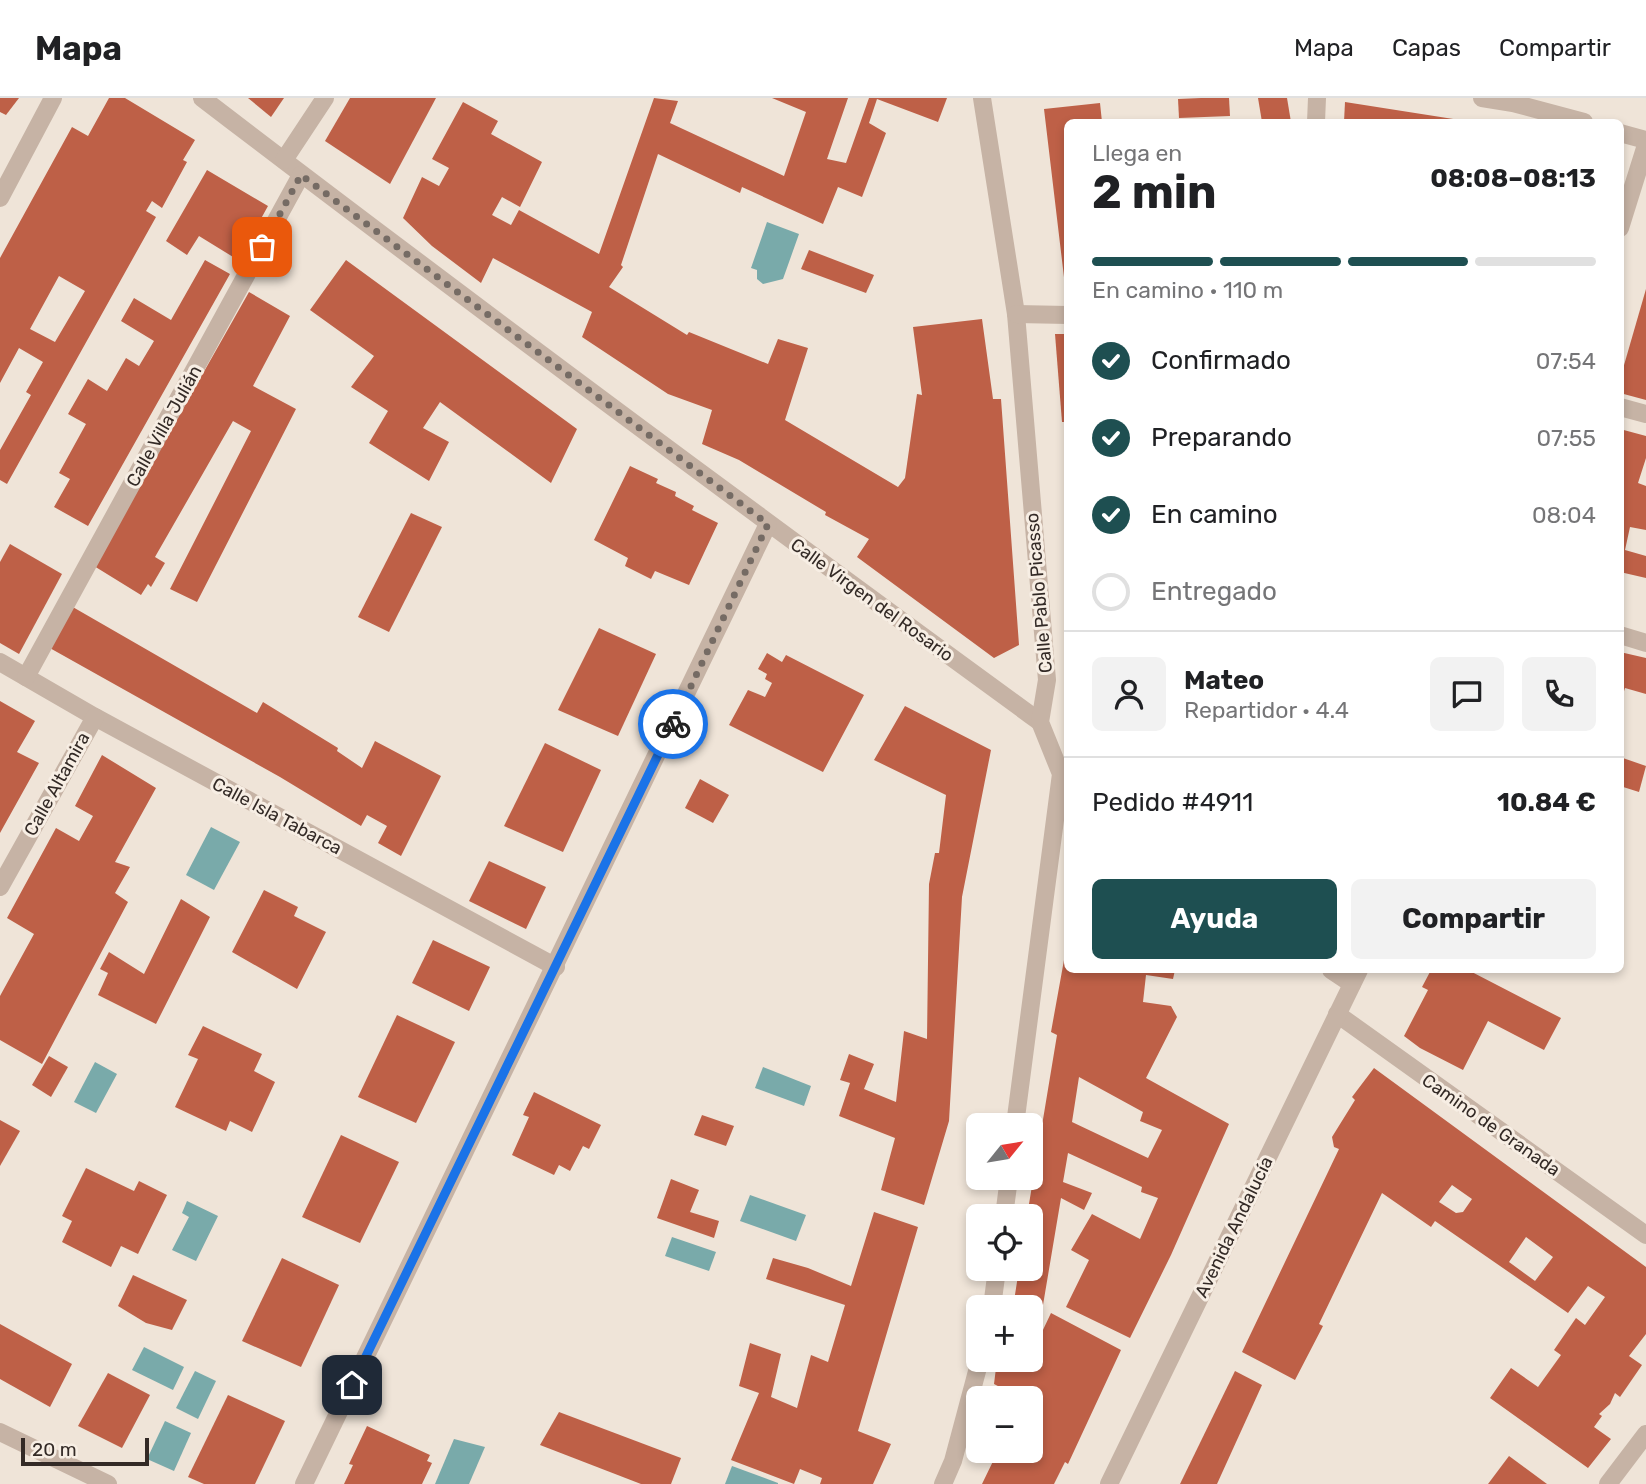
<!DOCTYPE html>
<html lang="es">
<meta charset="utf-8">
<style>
:root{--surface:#fff;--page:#f2f2f2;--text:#202124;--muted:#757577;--line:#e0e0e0;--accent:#1e4f51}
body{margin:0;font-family:Rubik,sans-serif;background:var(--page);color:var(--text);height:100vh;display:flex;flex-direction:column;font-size:26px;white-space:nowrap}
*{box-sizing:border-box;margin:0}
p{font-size:23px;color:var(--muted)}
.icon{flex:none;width:38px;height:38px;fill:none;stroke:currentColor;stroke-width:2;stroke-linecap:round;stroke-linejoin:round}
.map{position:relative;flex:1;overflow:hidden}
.panel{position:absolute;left:1064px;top:21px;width:560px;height:854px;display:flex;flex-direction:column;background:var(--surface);border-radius:10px;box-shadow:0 4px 10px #0003}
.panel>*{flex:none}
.needle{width:46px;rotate:60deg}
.buttons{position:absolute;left:966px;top:1015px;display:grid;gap:14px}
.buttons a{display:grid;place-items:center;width:77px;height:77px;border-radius:10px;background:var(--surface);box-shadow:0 4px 10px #0003;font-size:35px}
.scale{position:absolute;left:21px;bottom:18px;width:128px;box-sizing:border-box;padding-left:7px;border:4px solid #332a26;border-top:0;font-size:19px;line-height:24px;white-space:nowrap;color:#332a26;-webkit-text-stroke:5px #f7eee4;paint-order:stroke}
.pin{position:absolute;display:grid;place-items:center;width:60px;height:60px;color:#fff;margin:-30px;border-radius:14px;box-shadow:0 4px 10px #0006}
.courier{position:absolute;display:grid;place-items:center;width:70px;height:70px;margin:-35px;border:5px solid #1a73e8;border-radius:50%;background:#fff;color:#222;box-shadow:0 2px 9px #0007}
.headline em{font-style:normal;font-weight:700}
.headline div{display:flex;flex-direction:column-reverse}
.headline{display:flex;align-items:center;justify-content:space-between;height:119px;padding:0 28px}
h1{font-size:46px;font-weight:700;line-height:52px}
.bar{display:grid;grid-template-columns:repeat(4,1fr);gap:10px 7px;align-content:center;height:84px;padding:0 28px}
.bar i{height:9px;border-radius:5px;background:var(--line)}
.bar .selected{background:var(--accent)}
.bar p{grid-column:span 4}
.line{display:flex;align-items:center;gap:18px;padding:0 28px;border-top:2px solid var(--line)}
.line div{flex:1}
.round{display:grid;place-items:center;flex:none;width:74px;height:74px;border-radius:10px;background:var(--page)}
ol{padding:0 28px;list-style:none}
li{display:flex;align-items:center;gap:21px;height:77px}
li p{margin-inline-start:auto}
li .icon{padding:7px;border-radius:50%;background:var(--accent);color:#fff;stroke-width:4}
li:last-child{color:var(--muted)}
li i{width:38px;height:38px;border:4px solid var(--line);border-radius:50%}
.primary-button{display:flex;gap:14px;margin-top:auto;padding:14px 28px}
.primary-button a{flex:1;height:80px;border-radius:10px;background:var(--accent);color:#fff;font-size:28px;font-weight:700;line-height:80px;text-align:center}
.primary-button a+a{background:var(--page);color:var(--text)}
header{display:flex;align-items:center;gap:42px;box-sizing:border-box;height:98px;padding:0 35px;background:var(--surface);border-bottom:2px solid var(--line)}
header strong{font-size:33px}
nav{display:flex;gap:38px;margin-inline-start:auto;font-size:24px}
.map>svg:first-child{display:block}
.water{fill:#79aaaa}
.building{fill:#be6047;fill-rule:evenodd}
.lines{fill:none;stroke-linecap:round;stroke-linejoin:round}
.minor{stroke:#c6b3a5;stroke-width:18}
.done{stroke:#756b64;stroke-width:7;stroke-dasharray:0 12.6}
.route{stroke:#1a73e8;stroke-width:9}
.labels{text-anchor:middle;stroke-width:6;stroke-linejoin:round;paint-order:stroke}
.street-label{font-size:18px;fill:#332a26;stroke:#f7eee4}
</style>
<header>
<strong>Mapa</strong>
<nav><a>Mapa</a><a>Capas</a><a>Compartir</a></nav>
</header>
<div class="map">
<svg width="1646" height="1386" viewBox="0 0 1646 1386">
<rect width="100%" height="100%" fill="#efe4d8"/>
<g class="water">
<path d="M 767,124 L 799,136 L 783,181 L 763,186 L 757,181 L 757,172 L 751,170 Z"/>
<path d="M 211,729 L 240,744 L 214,792 L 186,777 Z"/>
<path d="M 95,964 L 117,976 L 96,1015 L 74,1004 Z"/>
<path d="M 763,969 L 811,988 L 804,1008 L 755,990 Z"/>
<path d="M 750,1097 L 806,1117 L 796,1143 L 740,1123 Z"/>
<path d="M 187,1103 L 218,1118 L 196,1163 L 172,1152 L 189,1119 L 182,1115 Z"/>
<path d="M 672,1139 L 716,1154 L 709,1173 L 665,1158 Z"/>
<path d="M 144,1249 L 184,1269 L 173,1292 L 132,1272 Z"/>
<path d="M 195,1273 L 216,1283 L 198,1321 L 176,1310 Z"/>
<path d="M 165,1323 L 191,1335 L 174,1373 L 147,1361 Z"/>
<path d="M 454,1341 L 485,1349 L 469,1386 L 435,1386 Z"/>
<path d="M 732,1368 L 778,1385 L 778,1386 L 725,1386 Z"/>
</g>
<g class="building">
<path d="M 0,0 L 19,0 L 6,17 L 0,14 Z"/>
<path d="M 109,0 L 125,0 L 195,42 L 183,62 L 187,64 L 162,110 L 152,103 L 146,113 L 156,119 L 7,386 L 0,382 L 0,352 L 31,297 L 26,294 L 43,264 L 19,250 L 0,285 L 0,160 L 72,29 L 88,38 ZM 59,178 L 85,193 L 55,244 L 30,231 Z"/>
<path d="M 248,0 L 284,0 L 271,19 Z"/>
<path d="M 350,0 L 436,0 L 390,86 L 325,43 Z"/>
<path d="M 654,0 L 678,3 L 670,25 L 784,78 L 806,14 L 772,0 L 848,0 L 827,61 L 846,65 L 869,0 L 947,0 L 938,24 L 877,1 L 869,25 L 886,35 L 862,99 L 838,89 L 823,126 L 742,89 L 740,95 L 658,56 L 621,167 L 623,169 L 609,189 L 687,237 L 689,234 L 768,266 L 778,241 L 808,250 L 785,322 L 898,389 L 905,380 L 917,296 L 922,297 L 913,229 L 982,221 L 993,301 L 1001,301 L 1019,547 L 994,560 L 857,459 L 869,441 L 825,417 L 826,414 L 739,362 L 702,346 L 712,312 L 668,296 L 582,239 L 592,214 L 493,160 L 481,185 L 432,148 L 403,120 L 422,79 L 439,88 L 449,70 L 432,61 L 463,4 L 498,23 L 491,36 L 542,64 L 520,109 L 502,99 L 492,117 L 511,127 L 519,112 L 599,156 Z"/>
<path d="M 1201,0 L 1229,0 L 1230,18 L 1179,20 L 1178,1 Z"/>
<path d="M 1258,0 L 1287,0 L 1291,24 L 1262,24 Z"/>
<path d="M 1345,4 L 1466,23 L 1466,24 L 1344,24 Z"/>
<path d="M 1100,5 L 1102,24 L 1068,24 L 1066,196 L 1044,11 Z"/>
<path d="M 207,72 L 268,108 L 238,162 L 199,138 L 187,157 L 166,143 Z"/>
<path d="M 809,152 L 874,177 L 866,195 L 801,171 Z"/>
<path d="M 205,162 L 230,176 L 88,428 L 54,409 L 70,381 L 59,375 L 86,326 L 68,316 L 88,281 L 107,293 L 126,260 L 139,268 L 154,243 L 121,223 L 134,200 L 171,222 Z"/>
<path d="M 346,162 L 577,331 L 551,385 L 440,304 L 423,330 L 449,344 L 429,383 L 369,345 L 388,313 L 351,289 L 374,258 L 310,212 Z"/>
<path d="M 1646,191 L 1646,302 L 1620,295 L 1620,281 Z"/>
<path d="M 249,194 L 290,218 L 253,288 L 296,311 L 197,504 L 170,491 L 251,333 L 233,323 L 155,459 L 165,465 L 151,489 L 148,486 L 141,497 L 94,468 Z"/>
<path d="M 1055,236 L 1068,236 L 1068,324 L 1062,324 Z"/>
<path d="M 1620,331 L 1646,338 L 1646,360 L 1638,385 L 1646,388 L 1646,432 L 1630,429 L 1625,452 L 1646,458 L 1646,480 L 1620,474 Z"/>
<path d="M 630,368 L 658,381 L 656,385 L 676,394 L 675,398 L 694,408 L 692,412 L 718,425 L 689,487 L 655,473 L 651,481 L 625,468 L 628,460 L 594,442 Z"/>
<path d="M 411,415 L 442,429 L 389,534 L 358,519 Z"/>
<path d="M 10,446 L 62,476 L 19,556 L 0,545 L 0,464 Z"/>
<path d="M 71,508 L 257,615 L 263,604 L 338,650 L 337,653 L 362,670 L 375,643 L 441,678 L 401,758 L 378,745 L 387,728 L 367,717 L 361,728 L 280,679 L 48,549 Z"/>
<path d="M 599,530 L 656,556 L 618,638 L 558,612 Z"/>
<path d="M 1620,554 L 1646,560 L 1646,596 L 1625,590 L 1621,603 Z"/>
<path d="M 767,555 L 782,564 L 786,557 L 864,597 L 823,674 L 729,627 L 748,592 L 765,599 L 772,585 L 765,581 L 767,576 L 758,571 Z"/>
<path d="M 0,603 L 35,623 L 17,654 L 39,665 L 0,735 Z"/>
<path d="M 905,608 L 991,652 L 962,799 L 949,1023 L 924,1107 L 881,1092 L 895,1040 L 839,1018 L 850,985 L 840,982 L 849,956 L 874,966 L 864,991 L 896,1004 L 904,933 L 927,941 L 929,786 L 935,755 L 939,755 L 946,697 L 874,662 Z"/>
<path d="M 545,645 L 601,672 L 563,754 L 504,728 Z"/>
<path d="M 102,657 L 156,690 L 115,764 L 130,769 L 115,795 L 128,804 L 42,966 L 0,942 L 0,898 L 34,836 L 7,820 L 56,730 L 79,743 L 93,718 L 75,708 Z"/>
<path d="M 1620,659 L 1646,668 L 1639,694 L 1620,688 Z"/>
<path d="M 700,681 L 729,697 L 713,725 L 685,710 Z"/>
<path d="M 489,763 L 546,789 L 526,831 L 469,803 Z"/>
<path d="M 264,792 L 298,809 L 294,818 L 326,834 L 297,891 L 232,854 Z"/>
<path d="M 181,801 L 210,819 L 156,926 L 98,897 L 108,875 L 100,871 L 109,854 L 144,876 Z"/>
<path d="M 433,842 L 490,869 L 469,913 L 412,885 Z"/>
<path d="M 1064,862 L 1068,863 L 1068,872 L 1175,872 L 1173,881 L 1146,877 L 1143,904 L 1171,908 L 1177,919 L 1146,980 L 1229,1026 L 1171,1157 L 1130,1240 L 1066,1209 L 1089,1162 L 1071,1152 L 1092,1116 L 1140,1141 L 1158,1100 L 1141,1094 L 1142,1089 L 1068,1055 L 1063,1084 L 1092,1095 L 1084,1112 L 1061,1100 L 1043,1207 L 1014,1203 L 1019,1171 L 1031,1171 L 1031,1118 L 1027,1118 L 1057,937 L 1051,934 ZM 1079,979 L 1143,1014 L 1140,1023 L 1162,1032 L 1148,1060 L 1072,1024 Z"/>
<path d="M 1431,872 L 1468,872 L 1561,920 L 1544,952 L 1488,923 L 1463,972 L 1420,950 L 1404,938 L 1428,892 L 1422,889 Z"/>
<path d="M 397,917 L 455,944 L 416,1025 L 358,999 Z"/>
<path d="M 203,928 L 262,956 L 254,973 L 275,984 L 252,1034 L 230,1023 L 226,1033 L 175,1009 L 198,961 L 188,957 Z"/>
<path d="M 49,958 L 68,969 L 51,999 L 32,987 Z"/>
<path d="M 1374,970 L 1646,1169 L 1646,1236 L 1629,1258 L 1642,1267 L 1620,1299 L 1615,1295 L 1610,1306 L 1599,1316 L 1602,1318 L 1594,1329 L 1611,1341 L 1588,1370 L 1490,1300 L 1511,1270 L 1538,1289 L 1561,1257 L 1554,1252 L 1576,1220 L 1585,1227 L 1605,1199 L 1588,1188 L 1568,1215 L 1435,1123 L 1431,1129 L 1382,1095 L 1319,1226 L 1323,1228 L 1295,1282 L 1242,1254 L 1339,1051 L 1334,1049 L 1332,1039 L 1355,1002 L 1352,999 ZM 1452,1087 L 1472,1101 L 1463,1114 L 1456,1115 L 1439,1104 ZM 1526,1139 L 1553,1159 L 1535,1183 L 1509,1164 Z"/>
<path d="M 534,994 L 601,1027 L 589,1051 L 583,1048 L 570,1073 L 559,1067 L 554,1077 L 512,1057 L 529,1019 L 523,1017 Z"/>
<path d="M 702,1017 L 734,1028 L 726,1048 L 694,1037 Z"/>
<path d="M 0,1022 L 20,1033 L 0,1068 Z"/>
<path d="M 341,1037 L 399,1064 L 360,1145 L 302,1119 Z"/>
<path d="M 86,1070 L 134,1093 L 139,1083 L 167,1097 L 138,1156 L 121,1148 L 111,1169 L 62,1144 L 72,1123 L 62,1118 Z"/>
<path d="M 671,1081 L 699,1092 L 690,1114 L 719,1123 L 714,1140 L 657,1120 Z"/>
<path d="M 874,1114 L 918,1129 L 858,1333 L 891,1346 L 873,1386 L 820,1386 L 822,1380 L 800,1371 L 794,1386 L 731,1362 L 759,1295 L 739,1288 L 750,1245 L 781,1256 L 771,1299 L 797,1310 L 811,1257 L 828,1264 L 845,1207 L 766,1181 L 773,1160 L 808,1170 L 851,1188 Z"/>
<path d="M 282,1160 L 339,1187 L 301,1269 L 242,1243 Z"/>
<path d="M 133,1177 L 187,1202 L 172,1232 L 146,1225 L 118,1208 Z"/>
<path d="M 1051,1215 L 1121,1252 L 1068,1366 L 1065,1364 L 1054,1386 L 982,1386 L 998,1353 L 1031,1353 L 1031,1300 L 1021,1300 L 994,1286 L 997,1262 L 1023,1274 Z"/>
<path d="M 0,1226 L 72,1266 L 50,1309 L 0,1281 Z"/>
<path d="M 1235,1273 L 1262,1287 L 1217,1386 L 1180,1386 Z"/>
<path d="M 108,1275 L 150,1297 L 122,1350 L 78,1328 Z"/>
<path d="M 228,1297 L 285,1323 L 255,1386 L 204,1386 L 188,1379 Z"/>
<path d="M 559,1314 L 681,1360 L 671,1386 L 641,1386 L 540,1347 Z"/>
<path d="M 367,1328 L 430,1357 L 427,1363 L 432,1365 L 422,1386 L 344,1386 L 353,1367 L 349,1366 Z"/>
<path d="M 1509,1358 L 1547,1386 L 1488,1386 Z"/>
</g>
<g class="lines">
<g class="minor">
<path d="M 202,0 C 479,212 759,419 1040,624"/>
<path d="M 982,0 L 1016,216 L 1047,582 L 1040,624 L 1061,676 L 1015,1027"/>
<path d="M 1482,0 L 1513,5 L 1584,24"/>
<path d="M 1316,24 L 1317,0"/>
<path d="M 1620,35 L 1646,42"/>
<path d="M 284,62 L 325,0"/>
<path d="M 0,100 L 53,0"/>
<path d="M 1620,130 L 1646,47"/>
<path d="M 1016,216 L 1068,217"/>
<path d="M 1620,309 L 1646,316"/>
<path d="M 1620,537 L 1646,545"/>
<path d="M 0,564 L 95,619 L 556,869"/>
<path d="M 26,579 L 301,77"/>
<path d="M 0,789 L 95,619"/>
<path d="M 1331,872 L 1352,886"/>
<path d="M 1337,916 L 1646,1137"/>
<path d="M 1004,1118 L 1009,1080"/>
<path d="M 992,1209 L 997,1171"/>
<path d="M 0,1334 L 108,1386"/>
<path d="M 304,1386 L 768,426"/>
<path d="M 943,1386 L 953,1363 L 980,1262"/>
<path d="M 1109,1386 L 1359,872"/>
<path d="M 1608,1386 L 1646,1336"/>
</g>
</g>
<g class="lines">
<path class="done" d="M 262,149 L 301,77 L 768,426 L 673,626"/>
<path class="route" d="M 352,1287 L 673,626"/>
</g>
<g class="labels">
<g class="street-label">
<text transform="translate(164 328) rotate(-61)" y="6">Calle Villa Julián</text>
<text transform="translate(1039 495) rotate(-95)" y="6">Calle Pablo Picasso</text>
<text transform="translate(872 502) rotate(36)" y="6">Calle Virgen del Rosario</text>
<text transform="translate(57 686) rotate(-61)" y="6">Calle Altamira</text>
<text transform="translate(277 718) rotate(28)" y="6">Calle Isla Tabarca</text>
<text transform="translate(1491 1027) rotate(35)" y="6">Camino de Granada</text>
<text transform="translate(1234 1129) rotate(-64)" y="6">Avenida Andalucía</text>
</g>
</g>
</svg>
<div class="buttons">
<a><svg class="needle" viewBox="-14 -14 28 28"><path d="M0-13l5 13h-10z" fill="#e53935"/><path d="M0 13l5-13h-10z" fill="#757577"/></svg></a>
<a><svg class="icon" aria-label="locate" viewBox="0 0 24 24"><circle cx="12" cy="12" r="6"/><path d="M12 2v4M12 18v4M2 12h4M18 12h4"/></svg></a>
<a>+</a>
<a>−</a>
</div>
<div class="scale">20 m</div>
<div class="pin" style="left:262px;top:149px;background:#ea580c"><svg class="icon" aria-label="bag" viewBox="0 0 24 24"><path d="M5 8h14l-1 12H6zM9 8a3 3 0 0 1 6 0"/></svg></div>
<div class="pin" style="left:352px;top:1287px;background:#1f2937"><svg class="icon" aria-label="home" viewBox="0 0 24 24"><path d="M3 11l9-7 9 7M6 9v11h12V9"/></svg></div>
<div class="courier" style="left:673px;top:626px"><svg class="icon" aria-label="bike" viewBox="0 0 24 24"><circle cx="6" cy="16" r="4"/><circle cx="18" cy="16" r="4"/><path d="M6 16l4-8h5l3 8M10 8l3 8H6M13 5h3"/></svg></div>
<section class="panel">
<div class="headline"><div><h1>2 min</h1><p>Llega en</p></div><em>08:08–08:13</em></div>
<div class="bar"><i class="selected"></i><i class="selected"></i><i class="selected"></i><i></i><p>En camino · 110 m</p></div>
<ol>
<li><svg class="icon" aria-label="check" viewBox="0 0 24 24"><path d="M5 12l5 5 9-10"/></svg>Confirmado<p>07:54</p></li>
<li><svg class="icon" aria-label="check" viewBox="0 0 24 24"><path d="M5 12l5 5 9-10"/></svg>Preparando<p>07:55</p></li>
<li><svg class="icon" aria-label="check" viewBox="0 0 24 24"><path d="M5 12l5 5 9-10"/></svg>En camino<p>08:04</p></li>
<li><i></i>Entregado</li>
</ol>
<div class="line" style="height:126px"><a class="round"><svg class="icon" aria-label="person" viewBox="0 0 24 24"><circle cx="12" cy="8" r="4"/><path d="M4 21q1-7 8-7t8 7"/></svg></a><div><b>Mateo</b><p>Repartidor · 4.4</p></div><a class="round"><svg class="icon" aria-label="chat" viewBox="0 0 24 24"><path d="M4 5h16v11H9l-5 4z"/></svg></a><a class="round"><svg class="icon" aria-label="phone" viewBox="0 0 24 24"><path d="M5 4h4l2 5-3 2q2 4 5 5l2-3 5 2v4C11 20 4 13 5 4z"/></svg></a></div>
<div class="line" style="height:91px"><div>Pedido #4911</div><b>10.84 €</b></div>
<div class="primary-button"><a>Ayuda</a><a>Compartir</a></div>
</section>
</div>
